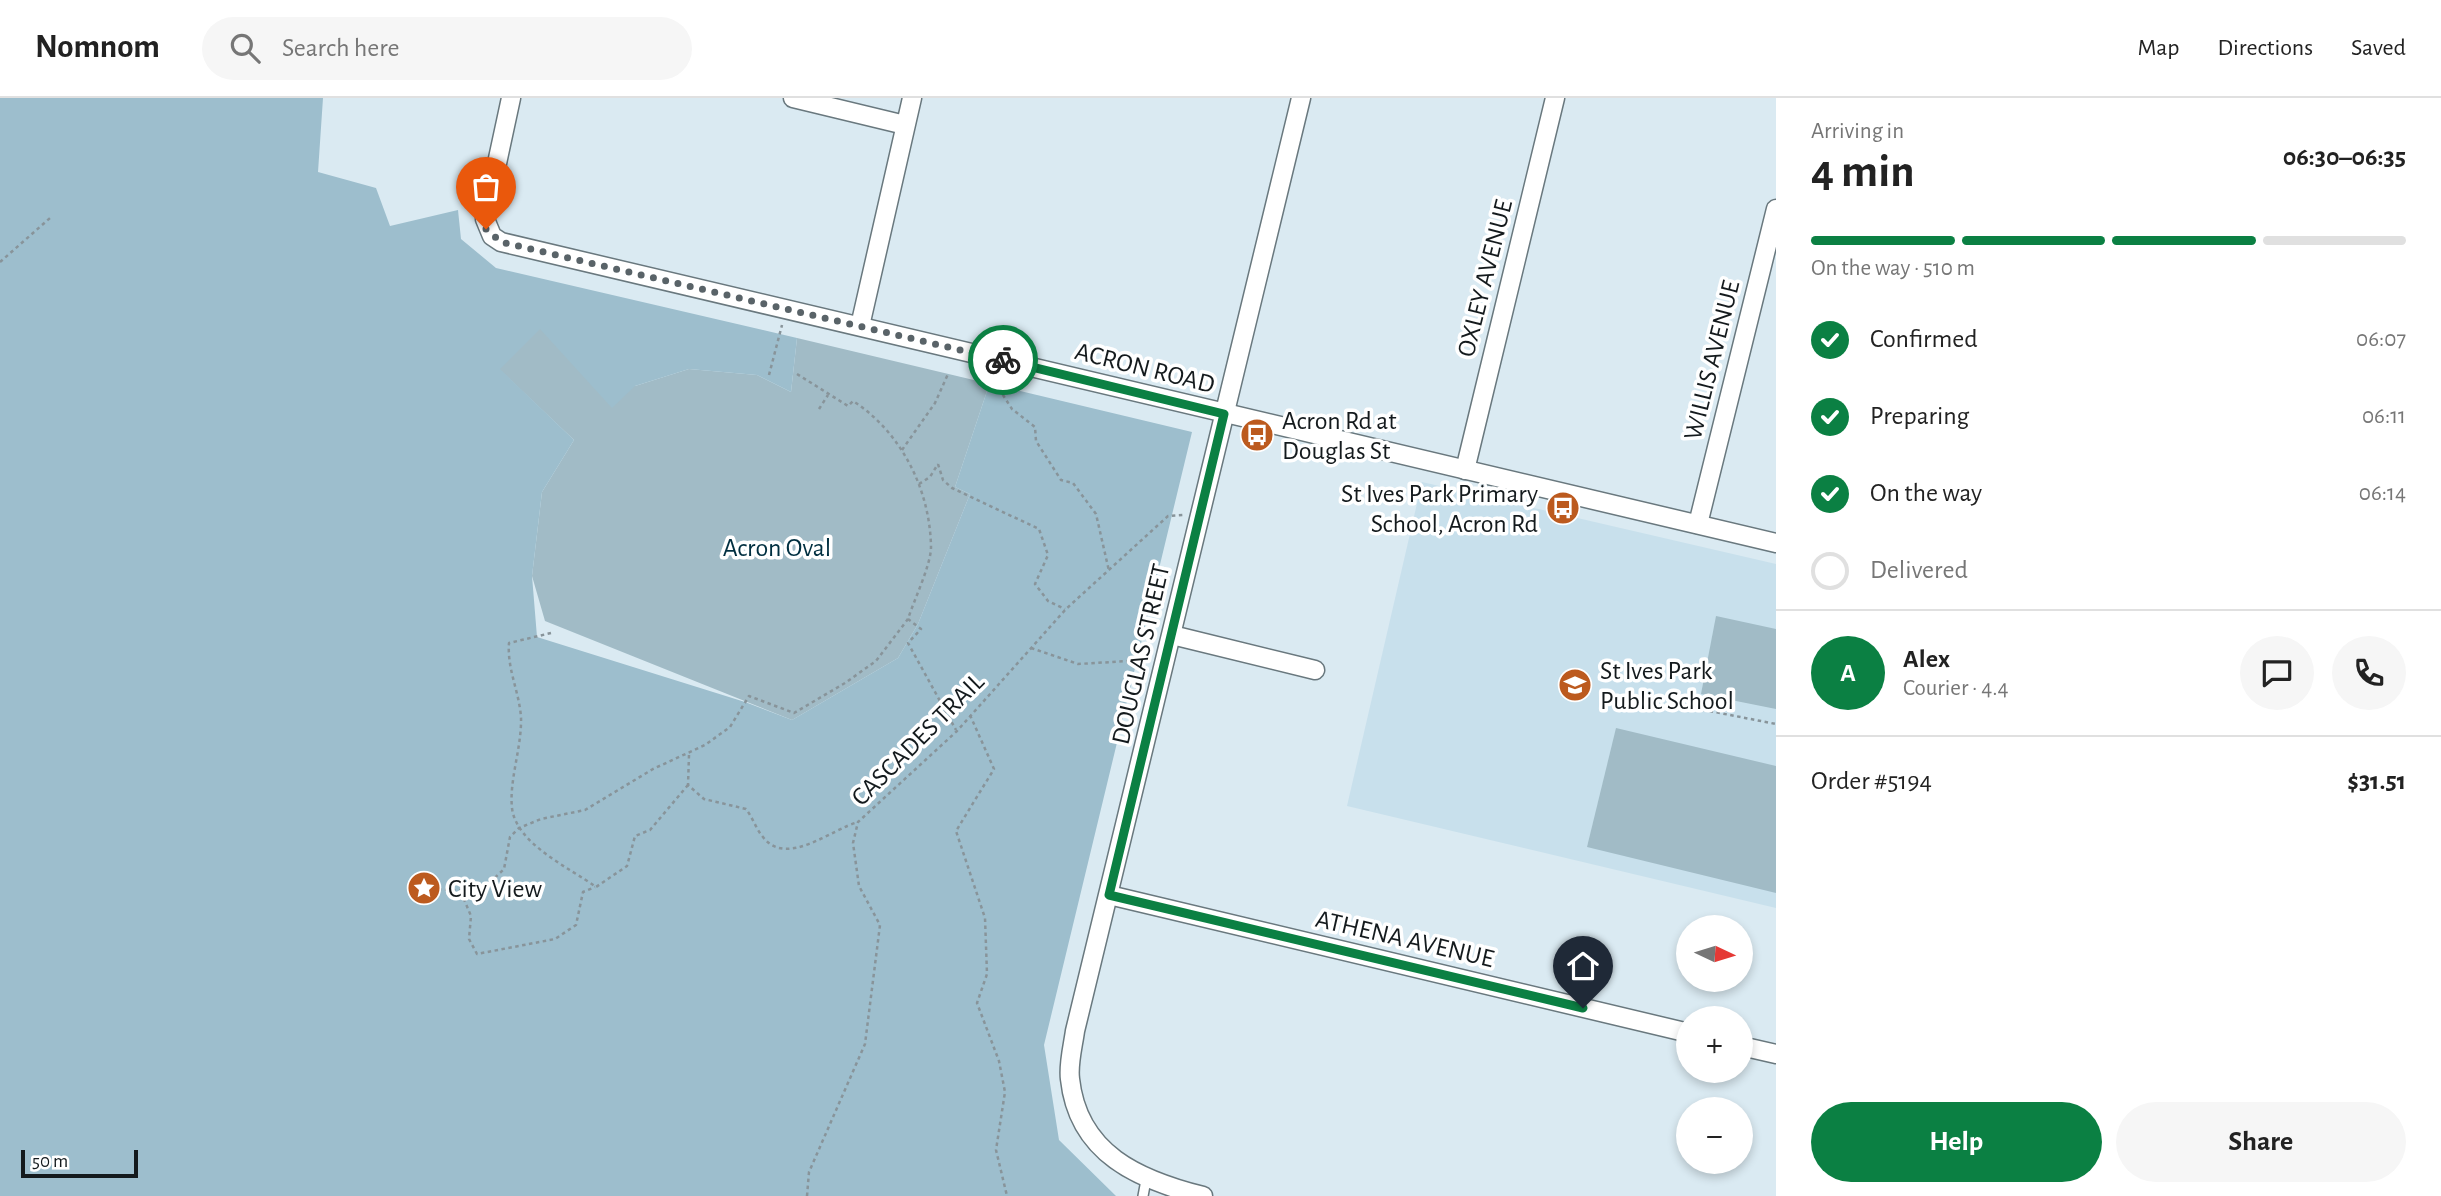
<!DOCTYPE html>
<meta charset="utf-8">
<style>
:root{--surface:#fff;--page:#f6f6f6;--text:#222;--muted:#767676;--line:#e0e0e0;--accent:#0b8043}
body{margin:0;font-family:"Alegreya Sans",sans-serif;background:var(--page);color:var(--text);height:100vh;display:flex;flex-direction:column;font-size:26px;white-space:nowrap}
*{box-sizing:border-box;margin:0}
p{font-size:23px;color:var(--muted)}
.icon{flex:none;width:38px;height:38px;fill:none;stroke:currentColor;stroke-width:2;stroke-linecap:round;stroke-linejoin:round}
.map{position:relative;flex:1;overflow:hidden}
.side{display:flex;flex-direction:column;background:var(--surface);width:665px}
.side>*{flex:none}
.needle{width:46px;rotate:94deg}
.fabs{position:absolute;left:1676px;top:817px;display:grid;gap:14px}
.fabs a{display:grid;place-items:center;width:77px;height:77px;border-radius:50%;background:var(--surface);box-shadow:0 4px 10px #0003;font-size:35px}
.scale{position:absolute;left:21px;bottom:18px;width:117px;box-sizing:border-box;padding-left:7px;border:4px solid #141a1d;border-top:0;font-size:19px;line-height:24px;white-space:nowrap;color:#141a1d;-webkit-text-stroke:5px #fff;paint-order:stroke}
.pin{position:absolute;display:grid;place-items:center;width:60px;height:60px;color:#fff;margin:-72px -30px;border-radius:50% 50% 50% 0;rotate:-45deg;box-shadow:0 0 7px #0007}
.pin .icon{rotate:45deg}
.courier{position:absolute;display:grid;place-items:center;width:70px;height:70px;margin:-35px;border:5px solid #0b8043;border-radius:50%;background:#fff;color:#222;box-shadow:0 2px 9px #0007}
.head em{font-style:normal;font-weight:600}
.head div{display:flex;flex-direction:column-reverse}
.head{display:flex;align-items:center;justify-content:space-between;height:119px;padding:0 35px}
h1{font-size:46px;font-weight:600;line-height:52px}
.bar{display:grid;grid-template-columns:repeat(4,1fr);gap:10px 7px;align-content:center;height:84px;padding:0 35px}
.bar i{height:9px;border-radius:5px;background:var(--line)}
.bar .active{background:var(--accent)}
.bar p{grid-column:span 4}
.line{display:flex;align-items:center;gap:18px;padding:0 35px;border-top:2px solid var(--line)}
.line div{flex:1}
.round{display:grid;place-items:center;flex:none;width:74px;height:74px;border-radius:37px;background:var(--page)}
ol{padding:0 35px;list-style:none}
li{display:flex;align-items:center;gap:21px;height:77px}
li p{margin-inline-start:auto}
li .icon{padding:7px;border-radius:50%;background:var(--accent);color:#fff;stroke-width:4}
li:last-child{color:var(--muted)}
li i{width:38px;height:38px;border:4px solid var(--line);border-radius:50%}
.button{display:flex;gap:14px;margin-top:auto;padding:14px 35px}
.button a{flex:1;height:80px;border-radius:42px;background:var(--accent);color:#fff;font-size:28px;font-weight:600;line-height:80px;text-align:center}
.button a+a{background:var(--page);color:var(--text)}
header{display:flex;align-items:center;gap:42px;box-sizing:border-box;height:98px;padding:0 35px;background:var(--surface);border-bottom:2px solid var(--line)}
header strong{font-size:33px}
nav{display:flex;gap:38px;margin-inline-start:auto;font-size:24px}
.search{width:490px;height:63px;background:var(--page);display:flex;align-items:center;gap:18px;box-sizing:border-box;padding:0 24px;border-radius:38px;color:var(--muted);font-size:26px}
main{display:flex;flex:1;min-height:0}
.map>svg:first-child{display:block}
.built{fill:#c8e0ec}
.green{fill:#a1bbc6}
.forest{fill:#9dbecd}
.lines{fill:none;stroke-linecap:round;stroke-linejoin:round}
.lane-casing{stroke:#69787e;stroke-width:12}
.street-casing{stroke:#69787e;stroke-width:21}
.path{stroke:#88949a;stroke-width:2.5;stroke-dasharray:3.5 3.5;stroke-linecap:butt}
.lane{stroke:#fff;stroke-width:9}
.street{stroke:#fff;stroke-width:18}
.done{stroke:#596368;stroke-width:7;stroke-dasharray:0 12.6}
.route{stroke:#0b8043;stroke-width:9}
.labels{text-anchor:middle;stroke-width:7;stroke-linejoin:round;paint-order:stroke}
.street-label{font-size:26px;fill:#141a1d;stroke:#fff}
.poi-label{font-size:26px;fill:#141a1d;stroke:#fff;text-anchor:start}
.park-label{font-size:26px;fill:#002f40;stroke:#fff}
</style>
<header>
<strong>Nomnom</strong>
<div class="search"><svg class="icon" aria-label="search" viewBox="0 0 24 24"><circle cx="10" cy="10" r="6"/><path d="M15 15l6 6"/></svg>Search here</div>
<nav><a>Map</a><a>Directions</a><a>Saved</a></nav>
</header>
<main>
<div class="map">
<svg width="1776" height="1098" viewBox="0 0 1776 1098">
<rect width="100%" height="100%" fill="#daeaf2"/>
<path class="built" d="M 1422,384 L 1776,466 L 1776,810 L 1347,708 Z"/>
<g class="green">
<path d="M 540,230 L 635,288 L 689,271 L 757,277 L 791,294 L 797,240 L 999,288 L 987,293 L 955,389 L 970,396 L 918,526 L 898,560 L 792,622 L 545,523 L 532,478 L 542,394 L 574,342 L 499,271 Z"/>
<path d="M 1716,518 L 1776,531 L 1776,611 L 1701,596 Z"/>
<path d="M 1616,630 L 1776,668 L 1776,795 L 1587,749 Z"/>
</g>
<path class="forest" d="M 0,0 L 323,0 L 318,74 L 376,90 L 390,128 L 458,112 L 461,141 L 496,170 L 797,240 L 791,294 L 757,277 L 689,271 L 635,288 L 612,310 L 540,231 L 500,271 L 574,342 L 542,394 L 532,478 L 537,539 L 745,604 L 792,622 L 898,560 L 918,526 L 970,396 L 955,389 L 987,293 L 999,288 L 1192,334 L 1044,947 L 1059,1042 L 1116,1098 L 0,1098 Z"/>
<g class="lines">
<defs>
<path id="lane" d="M 1143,1098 L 1146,1082"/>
<g id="street">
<path d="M 511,0 L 485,121 L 492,138 L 501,144 L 1776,445"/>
<path d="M 793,0 L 905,27"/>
<path d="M 860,228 L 912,0"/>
<path d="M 1465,372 L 1555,0"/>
<path d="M 1698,426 L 1776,111"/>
<path d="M 1172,537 L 1315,572"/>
<path d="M 1109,797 L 1689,935"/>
<path d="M 1741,948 L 1776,956"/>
<path d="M 1203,1098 C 1139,1082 1078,1056 1070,981 C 1068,966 1073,948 1075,933 L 1301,0"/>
</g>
</defs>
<use href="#lane" class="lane-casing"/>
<use href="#street" class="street-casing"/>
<g class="path">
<path d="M 0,164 L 50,120"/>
<path d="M 797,276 L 848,308 L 853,303 C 901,334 930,391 931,449 C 931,467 914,502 908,521 L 921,531 L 908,545 L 956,632"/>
<path d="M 769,277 L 782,227"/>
<path d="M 999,291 L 1012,311 L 1035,329 L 1036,343 L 1061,382 L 1073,385 L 1096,416 L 1109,473"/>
<path d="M 819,311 L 828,297"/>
<path d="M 902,352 L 935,305 L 948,276"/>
<path d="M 938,366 L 943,382 L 952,390 L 1039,431 L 1048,457 L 1035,486 L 1048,503 L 1065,511"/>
<path d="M 919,386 L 930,379 L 938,366"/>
<path d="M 551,535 L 509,545 C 507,571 519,593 521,619 C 522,649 509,682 512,710 C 516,746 570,770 596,789 L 627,768 L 635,738 L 650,732 L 688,687"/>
<path d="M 1031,550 L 1078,566 L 1129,563 L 1146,572"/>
<path d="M 1689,609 L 1776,626"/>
<path d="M 970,617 L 994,671 L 956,733 L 985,820 L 987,876 L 977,905 L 999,963 L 1005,994 L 996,1052 L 1007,1098"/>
<path d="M 689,657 L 688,687 L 704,701 L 746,711 C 753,720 756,731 763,739 C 786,770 832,731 858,724"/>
<path d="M 424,790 L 480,794 L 504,771 L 510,739 L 519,730 L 541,721 L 585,712 L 653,671 L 705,647 L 730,629 L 749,598 L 794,615 L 845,585 L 876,563 L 908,521"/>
<path d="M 461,794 L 471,818 L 469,841 L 477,856 L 555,841 L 576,827 L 583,794 L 595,789"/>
<path d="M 807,1098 L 809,1074 L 865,946 L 880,827 L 859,788 L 853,745 L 858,724 L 957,633 L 1066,511 L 1168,418 L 1183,417"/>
</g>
<use href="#lane" class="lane"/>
<use href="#street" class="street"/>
</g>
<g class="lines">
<path class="done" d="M 486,131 L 501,144 L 1003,262"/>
<path class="route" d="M 1003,262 L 1224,316 L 1109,797 L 1583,910"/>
</g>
<defs>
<symbol id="bus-disc" viewBox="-11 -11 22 22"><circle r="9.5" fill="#bc5a1e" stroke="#fff"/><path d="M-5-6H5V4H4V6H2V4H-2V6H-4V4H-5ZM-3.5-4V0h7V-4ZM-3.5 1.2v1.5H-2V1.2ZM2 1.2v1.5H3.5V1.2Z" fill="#fff"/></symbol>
<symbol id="school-disc" viewBox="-11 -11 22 22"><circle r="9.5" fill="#bc5a1e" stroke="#fff"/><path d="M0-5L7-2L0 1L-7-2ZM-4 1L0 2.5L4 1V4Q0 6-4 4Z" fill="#fff"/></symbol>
<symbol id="sight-disc" viewBox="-11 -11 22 22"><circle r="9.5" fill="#bc5a1e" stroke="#fff"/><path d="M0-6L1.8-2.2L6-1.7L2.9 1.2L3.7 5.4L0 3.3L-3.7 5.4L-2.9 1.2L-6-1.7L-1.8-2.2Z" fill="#fff"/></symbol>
</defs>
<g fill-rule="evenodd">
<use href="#bus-disc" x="1238" y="318" width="38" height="38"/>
<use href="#bus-disc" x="1544" y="391" width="38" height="38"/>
<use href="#school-disc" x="1556" y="568" width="38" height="38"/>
<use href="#sight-disc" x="405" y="771" width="38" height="38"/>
</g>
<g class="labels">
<g class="street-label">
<text transform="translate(1484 180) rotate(-76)" y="9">OXLEY AVENUE</text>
<text transform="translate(1711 262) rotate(-76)" y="9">WILLIS AVENUE</text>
<text transform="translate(1145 269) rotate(14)" y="9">ACRON ROAD</text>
<text transform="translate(1140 556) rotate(-77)" y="9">DOUGLAS STREET</text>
<text transform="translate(917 641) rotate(-45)" y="9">CASCADES TRAIL</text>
<text transform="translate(1405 840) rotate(13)" y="9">ATHENA AVENUE</text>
</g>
<g class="poi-label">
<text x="1282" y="331">Acron Rd at<tspan x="1282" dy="30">Douglas St</tspan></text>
<text x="1538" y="404" text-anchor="end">St Ives Park Primary<tspan x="1538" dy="30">School, Acron Rd</tspan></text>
<text x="1600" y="581">St Ives Park<tspan x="1600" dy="30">Public School</tspan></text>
<text x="448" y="799">City View</text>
</g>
<g class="park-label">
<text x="777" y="458">Acron Oval</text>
</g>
</g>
</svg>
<div class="fabs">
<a><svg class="needle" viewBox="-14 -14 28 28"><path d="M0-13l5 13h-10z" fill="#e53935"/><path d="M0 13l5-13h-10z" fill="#767676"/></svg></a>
<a>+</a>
<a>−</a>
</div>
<div class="scale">50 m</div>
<div class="pin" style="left:486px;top:131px;background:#ea580c"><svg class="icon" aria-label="bag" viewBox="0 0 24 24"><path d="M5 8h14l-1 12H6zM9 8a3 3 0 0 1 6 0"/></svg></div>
<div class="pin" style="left:1583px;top:910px;background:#1f2937"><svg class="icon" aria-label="home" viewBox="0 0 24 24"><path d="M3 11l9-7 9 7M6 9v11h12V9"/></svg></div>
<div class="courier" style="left:1003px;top:262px"><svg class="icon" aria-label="bike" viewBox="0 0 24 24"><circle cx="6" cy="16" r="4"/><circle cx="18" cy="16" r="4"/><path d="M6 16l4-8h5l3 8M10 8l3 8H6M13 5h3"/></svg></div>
</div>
<section class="side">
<div class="head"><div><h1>4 min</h1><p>Arriving in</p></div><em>06:30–06:35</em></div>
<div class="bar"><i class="active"></i><i class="active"></i><i class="active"></i><i></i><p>On the way · 510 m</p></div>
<ol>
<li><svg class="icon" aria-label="check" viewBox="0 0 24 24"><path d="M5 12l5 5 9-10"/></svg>Confirmed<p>06:07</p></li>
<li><svg class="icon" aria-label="check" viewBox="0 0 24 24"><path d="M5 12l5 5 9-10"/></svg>Preparing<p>06:11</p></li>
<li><svg class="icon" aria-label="check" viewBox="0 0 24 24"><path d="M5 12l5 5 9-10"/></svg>On the way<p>06:14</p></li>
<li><i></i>Delivered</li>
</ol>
<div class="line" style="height:126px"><b class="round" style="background:var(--accent);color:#fff">A</b><div><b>Alex</b><p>Courier · 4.4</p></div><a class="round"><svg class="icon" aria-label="chat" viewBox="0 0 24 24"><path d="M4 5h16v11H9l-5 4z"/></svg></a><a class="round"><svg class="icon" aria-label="phone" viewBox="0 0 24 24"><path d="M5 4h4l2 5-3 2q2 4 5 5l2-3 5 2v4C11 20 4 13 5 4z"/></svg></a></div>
<div class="line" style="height:91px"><div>Order #5194</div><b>$31.51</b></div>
<div class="button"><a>Help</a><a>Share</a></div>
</section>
</main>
